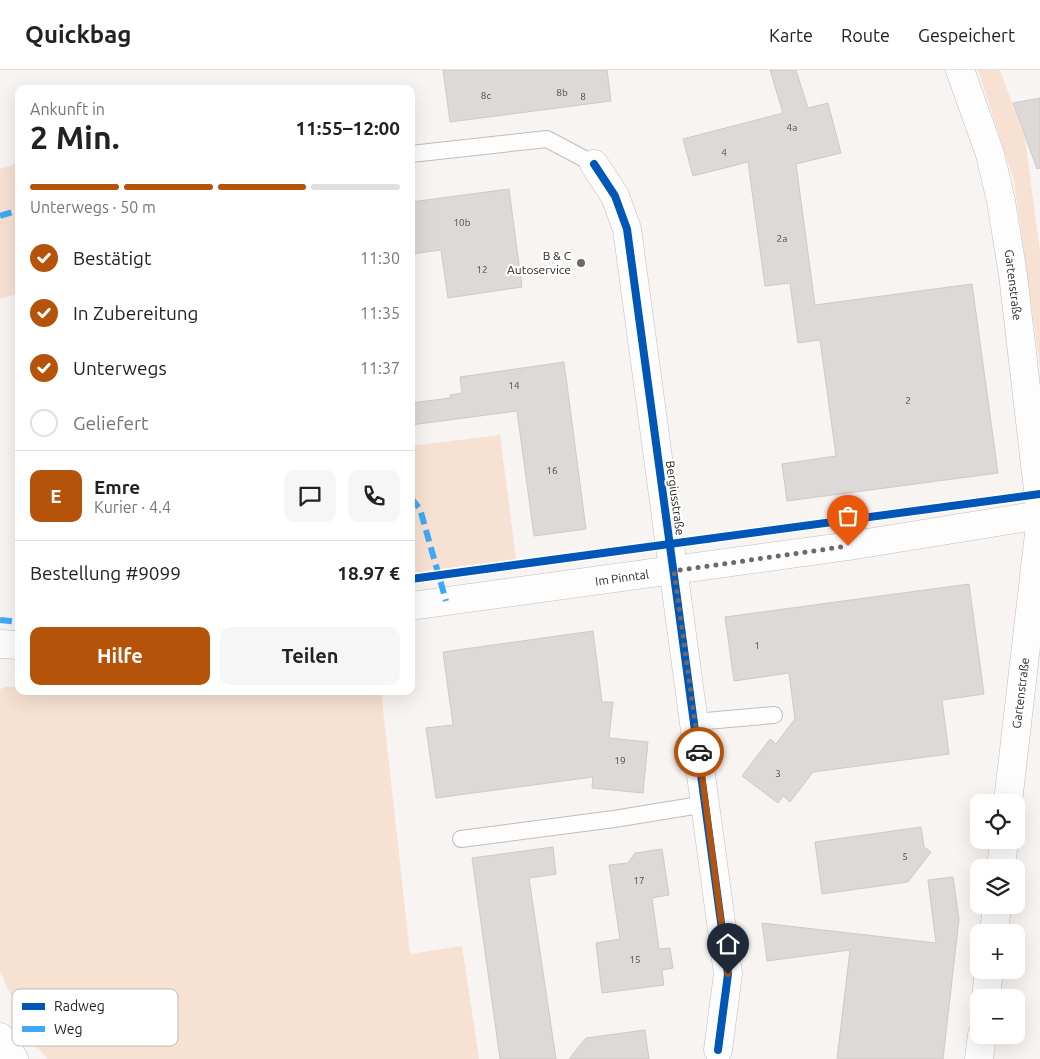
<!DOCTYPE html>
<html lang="de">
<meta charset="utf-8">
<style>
:root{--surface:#fff;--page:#f6f6f6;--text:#222;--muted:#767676;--line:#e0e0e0;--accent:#b45309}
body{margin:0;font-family:Ubuntu,sans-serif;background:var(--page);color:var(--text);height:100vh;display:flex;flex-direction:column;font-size:19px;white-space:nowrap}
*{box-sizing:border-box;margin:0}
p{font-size:16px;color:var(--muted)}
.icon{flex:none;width:28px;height:28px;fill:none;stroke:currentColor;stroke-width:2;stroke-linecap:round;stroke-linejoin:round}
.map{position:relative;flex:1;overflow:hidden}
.sheet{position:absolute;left:15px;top:15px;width:400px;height:610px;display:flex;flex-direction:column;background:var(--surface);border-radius:10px;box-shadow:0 5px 20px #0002}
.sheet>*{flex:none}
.controls{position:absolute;left:970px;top:724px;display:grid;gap:10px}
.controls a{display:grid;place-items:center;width:55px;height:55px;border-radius:10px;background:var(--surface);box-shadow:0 5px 20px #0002;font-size:25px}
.pin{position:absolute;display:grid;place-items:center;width:42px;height:42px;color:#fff;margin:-51px -21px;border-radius:50% 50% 50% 0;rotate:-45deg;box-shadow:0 0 5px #0007}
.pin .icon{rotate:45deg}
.courier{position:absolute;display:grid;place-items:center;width:50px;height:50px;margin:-25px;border:4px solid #b45309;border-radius:50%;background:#fff;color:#222;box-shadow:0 1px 6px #0007}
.summary em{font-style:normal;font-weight:600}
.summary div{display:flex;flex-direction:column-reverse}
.summary{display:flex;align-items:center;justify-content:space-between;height:85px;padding:0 15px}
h1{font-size:32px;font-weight:600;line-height:38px}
.bar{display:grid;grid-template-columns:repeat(4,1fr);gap:8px 5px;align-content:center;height:60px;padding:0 15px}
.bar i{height:6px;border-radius:4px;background:var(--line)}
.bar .active{background:var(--accent)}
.bar p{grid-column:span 4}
.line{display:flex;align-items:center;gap:12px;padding:0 15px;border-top:1px solid var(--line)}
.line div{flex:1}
.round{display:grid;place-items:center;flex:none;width:52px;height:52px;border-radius:10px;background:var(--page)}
ol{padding:0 15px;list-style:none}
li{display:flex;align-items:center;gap:15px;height:55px}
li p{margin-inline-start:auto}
li .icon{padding:5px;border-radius:50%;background:var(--accent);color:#fff;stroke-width:4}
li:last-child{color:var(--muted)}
li i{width:28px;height:28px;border:2px solid var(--line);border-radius:50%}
.primary-button{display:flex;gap:10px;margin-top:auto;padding:10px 15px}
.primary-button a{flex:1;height:58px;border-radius:10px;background:var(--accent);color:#fff;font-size:20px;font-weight:600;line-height:58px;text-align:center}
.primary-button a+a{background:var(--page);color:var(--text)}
header{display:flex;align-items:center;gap:30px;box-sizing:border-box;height:70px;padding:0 25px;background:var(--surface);border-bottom:1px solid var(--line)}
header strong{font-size:24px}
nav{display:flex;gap:28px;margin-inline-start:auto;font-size:18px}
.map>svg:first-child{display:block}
.green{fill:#f7e1d2}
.building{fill:#dcd9d7;stroke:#cdcac8}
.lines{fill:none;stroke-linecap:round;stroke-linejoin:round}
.service-casing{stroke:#c0bdbb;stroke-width:18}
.minor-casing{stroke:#c0bdbb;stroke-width:29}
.secondary-casing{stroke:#c0bdbb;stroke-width:29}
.service{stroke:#fefdfd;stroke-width:16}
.minor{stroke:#fefdfd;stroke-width:28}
.secondary{stroke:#fefdfd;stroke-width:28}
.quiet{stroke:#3fa9f5;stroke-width:6;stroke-dasharray:12 6;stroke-linecap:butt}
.cycleway-casing{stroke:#fff;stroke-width:11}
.cycleway{stroke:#0057b8;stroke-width:8}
.done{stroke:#6c6967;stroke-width:5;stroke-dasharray:0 9}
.route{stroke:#b45309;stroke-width:6}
.poi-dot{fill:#6c6967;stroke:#fff;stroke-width:2}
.labels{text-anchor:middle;stroke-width:4.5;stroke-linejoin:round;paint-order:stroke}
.number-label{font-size:10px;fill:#504d4b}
.poi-label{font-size:12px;fill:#211e1c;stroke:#fff;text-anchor:end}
.street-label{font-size:12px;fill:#211e1c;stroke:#fff}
.key{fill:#fff;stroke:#bcbcbb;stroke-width:1}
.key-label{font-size:14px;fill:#211e1c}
</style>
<header>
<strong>Quickbag</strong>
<nav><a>Karte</a><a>Route</a><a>Gespeichert</a></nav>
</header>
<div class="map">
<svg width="1040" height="989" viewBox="0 0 1040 989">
<rect width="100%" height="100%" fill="#f8f4f2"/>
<g class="green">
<path d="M 978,0 L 1000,0 L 1025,69 L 1040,182 L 1040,297 L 1014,111 Z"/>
<path d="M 19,93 L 19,223 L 0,229 L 0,99 Z"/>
<path d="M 500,365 L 516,489 L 411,503 L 411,376 Z"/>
<path d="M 19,616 L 19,621 L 381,621 L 410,884 L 462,876 L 479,989 L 48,989 L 30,969 L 0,901 L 0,619 L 6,617 Z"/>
</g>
<g class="building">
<path d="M 443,0 L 607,0 L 611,31 L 450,52 Z"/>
<path d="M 770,0 L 796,0 L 808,38 L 828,33 L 841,83 L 796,94 L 815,235 L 972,214 L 998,403 L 787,431 L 782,394 L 836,386 L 820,270 L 798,273 L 790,213 L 765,216 L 748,92 L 693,106 L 683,69 L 783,43 Z"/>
<path d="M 1040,28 L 1040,98 L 1037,99 L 1013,33 Z"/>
<path d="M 509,119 L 522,217 L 448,228 L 441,180 L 411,184 L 411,132 Z"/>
<path d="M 564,292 L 586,459 L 534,466 L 517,341 L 411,355 L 411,333 L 450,328 L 450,325 L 462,323 L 460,307 Z"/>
<path d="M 969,514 L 984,624 L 942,630 L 949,684 L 813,702 L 790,732 L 783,726 L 778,733 L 742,706 L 770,669 L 776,674 L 795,649 L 789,603 L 734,611 L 725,547 Z"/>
<path d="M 593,561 L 602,632 L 613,632 L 609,668 L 648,672 L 643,723 L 592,718 L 593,707 L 436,728 L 426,658 L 453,655 L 443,582 Z"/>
<path d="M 921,757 L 924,777 L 931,782 L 908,812 L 822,824 L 815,772 Z"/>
<path d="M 553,777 L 556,804 L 529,808 L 556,989 L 500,989 L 472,788 Z"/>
<path d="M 662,779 L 669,825 L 652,828 L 659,879 L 670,878 L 673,898 L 662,900 L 664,915 L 602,923 L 596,873 L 620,869 L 609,795 L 628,793 L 635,783 Z"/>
<path d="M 953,807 L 959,849 L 943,989 L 837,989 L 850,880 L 767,891 L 762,853 L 936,873 L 928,810 Z"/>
<path d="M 645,960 L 649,989 L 569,989 L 586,968 Z"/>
</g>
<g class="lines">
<defs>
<g id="service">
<path d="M 411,84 L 547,69 L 594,94"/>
<path d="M 695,652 L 774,645"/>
<path d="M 461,769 L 614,749 L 706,734"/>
</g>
<g id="minor">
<path d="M 960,0 L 990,84 L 1001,131 L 1013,205 L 1040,437"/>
<path d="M 594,94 L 615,126 L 627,159 L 728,904 L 718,980"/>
<path d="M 1008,732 L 1040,455"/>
<path d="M 1001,798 L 1004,770"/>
<path d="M 994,862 L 997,835"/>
<path d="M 986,928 L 989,900"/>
<path d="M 0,967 L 14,989"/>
<path d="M 979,989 L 982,965"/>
</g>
<g id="secondary">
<path d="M 411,536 L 849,476 L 1040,445"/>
<path d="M 0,574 L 19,575"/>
</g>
</defs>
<use href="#service" class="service-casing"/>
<use href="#minor" class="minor-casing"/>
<use href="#secondary" class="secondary-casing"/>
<use href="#service" class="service"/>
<use href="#minor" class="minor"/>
<use href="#secondary" class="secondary"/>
<g class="quiet">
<path d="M 0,146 L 19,140"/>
<path d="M 411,428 L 420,439 L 446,531"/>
<path d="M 0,550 L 19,552"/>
</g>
<defs>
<g id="cycleway">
<path d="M 594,94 L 615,126 L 627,159 L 728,904 L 718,980"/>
<path d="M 411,509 L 1040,424"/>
</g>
</defs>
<use href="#cycleway" class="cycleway-casing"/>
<use href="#cycleway" class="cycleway"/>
</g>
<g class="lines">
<path class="done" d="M 699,682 L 674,501 L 848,476"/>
<path class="route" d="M 699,682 L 728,904"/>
</g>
<circle class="poi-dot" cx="581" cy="193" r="5"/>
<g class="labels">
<g class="number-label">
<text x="562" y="26">8b</text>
<text x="486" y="29">8c</text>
<text x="583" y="30">8</text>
<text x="792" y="61">4a</text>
<text x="724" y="86">4</text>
<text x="462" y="156">10b</text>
<text x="782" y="172">2a</text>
<text x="482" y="203">12</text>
<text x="514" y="319">14</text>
<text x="908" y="334">2</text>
<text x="552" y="404">16</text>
<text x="757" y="579">1</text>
<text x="620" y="694">19</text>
<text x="778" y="707">3</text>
<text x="905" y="790">5</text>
<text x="639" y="814">17</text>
<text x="635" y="893">15</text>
</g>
<g class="poi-label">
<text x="571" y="190">B &amp; C<tspan x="571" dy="14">Autoservice</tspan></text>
</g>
<g class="street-label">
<text transform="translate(1013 215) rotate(83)" y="4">Gartenstraße</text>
<text transform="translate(675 428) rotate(82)" y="4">Bergiusstraße</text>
<text transform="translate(622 508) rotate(-8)" y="4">Im Pinntal</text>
<text transform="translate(1021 623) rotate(-83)" y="4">Gartenstraße</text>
</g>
</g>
<rect x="12" y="919" width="166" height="57" rx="8" class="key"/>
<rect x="22" y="933" width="23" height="7" fill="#0057b8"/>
<rect x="22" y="956" width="23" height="6" fill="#3fa9f5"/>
<g class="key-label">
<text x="54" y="941">Radweg</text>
<text x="54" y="964">Weg</text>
</g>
</svg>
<div class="controls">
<a><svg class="icon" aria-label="locate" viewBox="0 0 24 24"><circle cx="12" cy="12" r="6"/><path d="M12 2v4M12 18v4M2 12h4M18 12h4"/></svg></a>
<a><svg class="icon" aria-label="layers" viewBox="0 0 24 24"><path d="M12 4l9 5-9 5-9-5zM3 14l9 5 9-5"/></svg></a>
<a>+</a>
<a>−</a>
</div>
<div class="pin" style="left:848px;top:476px;background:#ea580c"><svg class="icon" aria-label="bag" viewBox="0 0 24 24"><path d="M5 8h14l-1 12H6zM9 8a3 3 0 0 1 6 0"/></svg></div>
<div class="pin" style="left:728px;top:904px;background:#1f2937"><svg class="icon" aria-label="home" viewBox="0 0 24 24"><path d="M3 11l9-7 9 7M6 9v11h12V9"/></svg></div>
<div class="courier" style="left:699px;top:682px"><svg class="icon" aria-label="car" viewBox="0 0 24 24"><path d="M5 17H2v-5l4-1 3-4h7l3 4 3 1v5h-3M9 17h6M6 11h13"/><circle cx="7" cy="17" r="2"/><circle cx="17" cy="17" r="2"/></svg></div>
<section class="sheet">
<div class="summary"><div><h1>2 Min.</h1><p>Ankunft in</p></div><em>11:55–12:00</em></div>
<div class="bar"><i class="active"></i><i class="active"></i><i class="active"></i><i></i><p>Unterwegs · 50 m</p></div>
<ol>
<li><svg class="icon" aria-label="check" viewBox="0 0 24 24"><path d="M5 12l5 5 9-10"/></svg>Bestätigt<p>11:30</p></li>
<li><svg class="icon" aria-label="check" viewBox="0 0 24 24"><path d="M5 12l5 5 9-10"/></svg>In Zubereitung<p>11:35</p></li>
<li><svg class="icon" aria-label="check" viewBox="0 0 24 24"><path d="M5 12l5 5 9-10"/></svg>Unterwegs<p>11:37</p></li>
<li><i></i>Geliefert</li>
</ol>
<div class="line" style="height:90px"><b class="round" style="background:var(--accent);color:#fff">E</b><div><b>Emre</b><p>Kurier · 4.4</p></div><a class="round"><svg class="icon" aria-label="chat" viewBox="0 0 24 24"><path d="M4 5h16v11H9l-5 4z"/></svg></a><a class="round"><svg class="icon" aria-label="phone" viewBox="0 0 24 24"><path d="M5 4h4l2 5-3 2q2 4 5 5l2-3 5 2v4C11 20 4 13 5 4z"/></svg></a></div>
<div class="line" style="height:65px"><div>Bestellung #9099</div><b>18.97 €</b></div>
<div class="primary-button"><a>Hilfe</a><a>Teilen</a></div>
</section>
</div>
